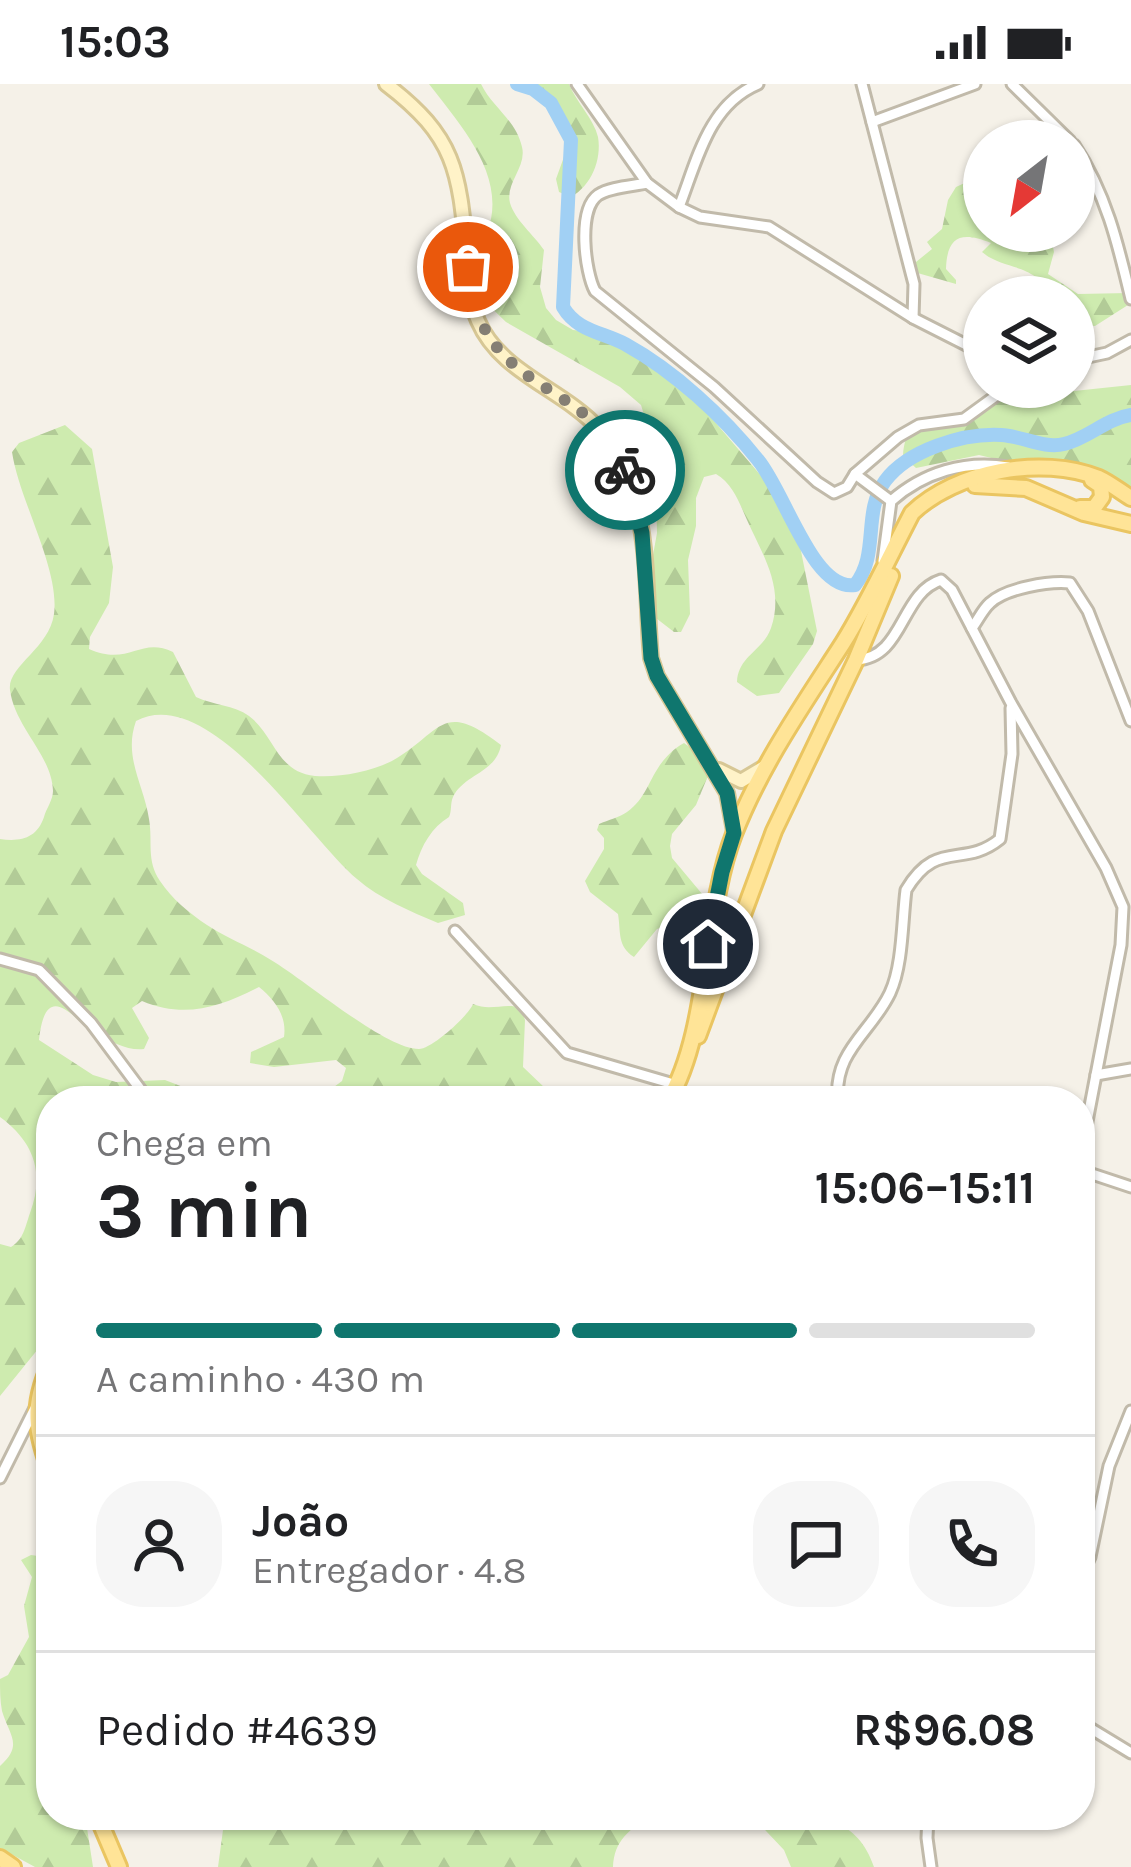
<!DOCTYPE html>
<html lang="pt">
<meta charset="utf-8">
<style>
:root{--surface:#fff;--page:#f6f6f6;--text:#202124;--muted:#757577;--line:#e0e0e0;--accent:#0f766e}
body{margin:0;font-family:Karla,sans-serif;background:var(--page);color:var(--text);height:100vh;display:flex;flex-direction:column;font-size:45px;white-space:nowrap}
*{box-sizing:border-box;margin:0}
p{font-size:39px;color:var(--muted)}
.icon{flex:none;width:66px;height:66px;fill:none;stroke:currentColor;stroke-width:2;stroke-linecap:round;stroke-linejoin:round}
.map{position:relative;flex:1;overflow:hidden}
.side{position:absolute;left:36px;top:1002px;width:1059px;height:744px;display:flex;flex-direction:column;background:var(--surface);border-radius:48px;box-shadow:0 3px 9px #0004}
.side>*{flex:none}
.needle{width:78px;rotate:211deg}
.fabs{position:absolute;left:963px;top:36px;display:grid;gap:24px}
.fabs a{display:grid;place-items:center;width:132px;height:132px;border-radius:50%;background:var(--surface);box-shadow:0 3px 9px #0004;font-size:60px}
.pin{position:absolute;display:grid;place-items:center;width:102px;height:102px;color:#fff;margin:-51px;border:6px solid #fff;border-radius:50%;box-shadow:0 3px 12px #0007}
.courier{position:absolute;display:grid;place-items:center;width:120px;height:120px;margin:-60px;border:9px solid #0f766e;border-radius:50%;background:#fff;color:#222;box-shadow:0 3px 15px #0007}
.summary em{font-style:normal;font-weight:700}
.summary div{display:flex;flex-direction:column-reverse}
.summary{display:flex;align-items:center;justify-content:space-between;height:204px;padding:0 60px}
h1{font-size:78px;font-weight:700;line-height:90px}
.bar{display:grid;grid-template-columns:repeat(4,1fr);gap:18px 12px;align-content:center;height:144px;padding:0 60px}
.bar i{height:15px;border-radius:9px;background:var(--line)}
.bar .current{background:var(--accent)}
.bar p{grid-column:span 4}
.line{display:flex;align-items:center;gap:30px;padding:0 60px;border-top:3px solid var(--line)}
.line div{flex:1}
.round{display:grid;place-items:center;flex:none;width:126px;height:126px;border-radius:48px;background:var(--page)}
.status{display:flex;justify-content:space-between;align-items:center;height:84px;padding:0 60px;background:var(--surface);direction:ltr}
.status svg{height:33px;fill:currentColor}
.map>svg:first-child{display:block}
.forest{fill:url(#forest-firs)}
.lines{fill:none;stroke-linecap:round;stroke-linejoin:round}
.river{stroke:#a1d0f4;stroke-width:14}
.street-casing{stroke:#c1baaa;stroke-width:15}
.secondary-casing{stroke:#d7c795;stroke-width:18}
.primary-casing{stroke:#eac561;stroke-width:20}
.street{stroke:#fff;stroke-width:9}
.secondary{stroke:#fff3c8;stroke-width:12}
.primary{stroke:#ffe497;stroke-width:14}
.done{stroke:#857f74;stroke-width:12;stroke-dasharray:0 21.6}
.route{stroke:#0f766e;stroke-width:15}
</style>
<div class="status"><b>15:03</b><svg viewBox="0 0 49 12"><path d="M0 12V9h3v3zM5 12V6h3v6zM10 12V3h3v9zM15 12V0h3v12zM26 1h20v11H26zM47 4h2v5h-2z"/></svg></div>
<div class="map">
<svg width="1131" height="1783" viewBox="0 0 1131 1783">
<defs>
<pattern id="forest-firs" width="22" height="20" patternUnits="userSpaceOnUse" patternTransform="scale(3)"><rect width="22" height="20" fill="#ceebaf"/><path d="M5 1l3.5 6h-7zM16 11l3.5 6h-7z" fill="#b2cb97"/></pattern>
</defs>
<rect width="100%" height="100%" fill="#f5f1e8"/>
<g class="forest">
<path d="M 429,0 L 481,0 C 492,23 516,36 522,63 C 527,83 505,99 510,119 C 515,136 534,151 544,166 L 540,203 L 546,224 L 556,236 L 573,246 L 601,249 L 662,284 L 709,331 L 781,415 L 798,452 L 817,547 L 813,560 L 779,609 L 757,612 L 737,598 C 738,572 763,567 771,544 C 785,503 762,470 747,436 C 739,418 733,400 716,390 L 704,393 L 696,414 L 696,442 L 688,476 L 690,530 L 681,548 L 674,548 L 652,531 L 651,482 L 657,449 L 655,367 L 641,321 L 620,303 L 506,238 L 476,209 C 470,182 485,161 491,135 C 501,84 457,37 429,0 Z"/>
<path d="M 531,0 L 569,0 C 576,18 594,35 598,53 C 602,76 591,102 571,113 L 559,108 L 556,95 L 569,59 L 567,53 L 551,16 Z"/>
<path d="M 984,90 L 984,147 L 1061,147 L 1051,153 L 1054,168 L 1048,190 L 1078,210 L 1129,209 L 1128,221 L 1095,242 L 1074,240 L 1074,213 L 1051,213 C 1036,178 1004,187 982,168 L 991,159 C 961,147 947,152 946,185 L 956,196 L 956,200 L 914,188 L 916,178 L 932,165 L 927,158 L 942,145 L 948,116 L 956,103 Z"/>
<path d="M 1131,301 L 1131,408 L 979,371 L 916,384 L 903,372 C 907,316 951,343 981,326 C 990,321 994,312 999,303 L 1037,303 L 1055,309 Z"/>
<path d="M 65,341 L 92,365 L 113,483 L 109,519 L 90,553 L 89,565 C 129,583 140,552 173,568 L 196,613 C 213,621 234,621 249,632 C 275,651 276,688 315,692 C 340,694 376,687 397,674 C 442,646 443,616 501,661 C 496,689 464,690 453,713 C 450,720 452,727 449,733 C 432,743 421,762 416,781 L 422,790 L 463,819 L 465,831 L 438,839 C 410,827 380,815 357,795 C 309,755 210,598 136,637 C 123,673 144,701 149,735 C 153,758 146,776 160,797 C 172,815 189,829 207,841 C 226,854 251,863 271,876 C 305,896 385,965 419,965 C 432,965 469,931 473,920 C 491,928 504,918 521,924 L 525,936 L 523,983 L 545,1004 L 549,1017 L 315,1017 L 342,997 L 346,984 L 336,976 L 274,983 L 250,979 L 251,968 L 284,953 C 287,932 275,916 259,903 C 220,923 185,935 142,917 L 132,924 L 149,954 L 144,965 C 128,967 111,958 97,950 C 75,938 46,891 39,956 L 93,991 L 116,998 L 165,996 L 219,1017 L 51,1017 L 51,1173 L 41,1186 L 51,1196 L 51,1249 L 0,1312 L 0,1160 L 11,1163 C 24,1155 25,1143 30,1129 C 45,1089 34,1058 0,1033 L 0,755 C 21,758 37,754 44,733 C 46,725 53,716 53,707 C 52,671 15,644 10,606 C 7,582 49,565 54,530 C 60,485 19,416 12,368 L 19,359 Z"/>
<path d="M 684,659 L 706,675 L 710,687 L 696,721 L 672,750 L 670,762 L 672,774 L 703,811 L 692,833 L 657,845 L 634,873 C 617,862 621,849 618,830 L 590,808 L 585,797 L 604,765 L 604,754 L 597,746 L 599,740 C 608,736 620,733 627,728 C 653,710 649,679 684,659 Z"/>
<path d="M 31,1471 L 45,1473 C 65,1506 42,1566 40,1602 C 39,1620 48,1631 51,1647 C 56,1673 51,1704 51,1731 L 85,1731 L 93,1783 L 35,1783 L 0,1764 L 0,1682 C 24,1661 9,1651 2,1627 C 0,1617 0,1606 0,1595 L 8,1591 L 29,1553 L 24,1522 L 32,1493 L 21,1476 Z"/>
<path d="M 225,1731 L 650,1731 C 630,1746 614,1756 613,1783 L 218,1783 Z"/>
<path d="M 751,1731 C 803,1731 855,1725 874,1783 L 791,1783 L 784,1766 Z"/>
</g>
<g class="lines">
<path class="river" d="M 517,0 L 533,5 L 551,19 L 571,56 L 563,223 C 577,247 602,248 625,260 C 674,287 723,332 758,376 C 785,408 813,508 855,501 C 880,470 862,429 885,397 C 908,366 963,349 1001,351 C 1022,352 1044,365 1064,360 C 1089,354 1105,335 1131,331"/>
<defs>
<g id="street">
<path d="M 577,0 L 647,99 L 679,123 L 700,133 L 769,143 L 913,234 L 984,270"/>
<path d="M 862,0 L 914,200 L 913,234"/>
<path d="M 1012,0 L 1070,57"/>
<path d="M 872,38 L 975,0"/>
<path d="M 1074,61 C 1106,109 1118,160 1131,215"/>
<path d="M 647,99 C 633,102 610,103 598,111 C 577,126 585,188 595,207 L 714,303 L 817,398 L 834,409 L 847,403 L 855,390"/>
<path d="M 679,123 C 697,77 708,21 758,0"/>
<path d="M 1074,276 L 1107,269 L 1131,256"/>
<path d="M 891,417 L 855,390 L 898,353 L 919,341 L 964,335 L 1008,303"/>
<path d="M 883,477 L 891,417 C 924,388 965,376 1008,383"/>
<path d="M 972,544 C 978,536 983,525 990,519 C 1006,504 1049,497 1070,499 L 1088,527 L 1131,637"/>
<path d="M 856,576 C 904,574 900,509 941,496 L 952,506 L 1011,619 L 1106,784 L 1123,823 L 1121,861 L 1080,1074"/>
<path d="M 455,847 L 567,969 L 677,1001"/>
<path d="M 0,875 L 39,886 L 91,939 L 149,1017"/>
<path d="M 1096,991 L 1131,985"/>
<path d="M 838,1017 C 833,967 871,949 890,909 C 903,881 902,837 906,806 C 937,754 963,785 1000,755 L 1012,670 L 1011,624"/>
<path d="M 1080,1086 L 1131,1103"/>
<path d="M 0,1394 L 35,1324"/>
<path d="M 1080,1495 L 1090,1473 L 1109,1382 L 1131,1327"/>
<path d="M 1080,1638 L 1131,1669"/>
<path d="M 928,1731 L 927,1754 L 931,1783"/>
</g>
<g id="secondary">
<path d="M 386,0 C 457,54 459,88 467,173 C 469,195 469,216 478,237 C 500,289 563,305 599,345 C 653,406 644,498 651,574 L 657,592 L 727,709 L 734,747"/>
<path d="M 719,686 L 741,697 L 766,682"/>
</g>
<g id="primary">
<path d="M 975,401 L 1026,404 L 1084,429 L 1131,440"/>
<path d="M 1080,424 L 1094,424 L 1102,413 L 1101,402 L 1092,396"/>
<path d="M 698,952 L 774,747 L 856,576 L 891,492"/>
<path d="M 668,1017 C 710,947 703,830 734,750 C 761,681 803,621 843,559 C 869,517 889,473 912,429 C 956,387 1041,371 1099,394 C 1110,399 1121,408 1131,414"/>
<path d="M 51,1278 C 30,1324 36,1345 51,1391"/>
<path d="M 97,1731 L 119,1783"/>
<path d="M 0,1774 L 13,1783"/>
</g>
</defs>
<use href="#street" class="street-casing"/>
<use href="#secondary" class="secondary-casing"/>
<use href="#primary" class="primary-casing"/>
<use href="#street" class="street"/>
<use href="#secondary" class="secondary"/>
<use href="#primary" class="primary"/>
</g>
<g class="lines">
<path class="done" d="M 468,183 C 479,315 590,291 625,386"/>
<path class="route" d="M 625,386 L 642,449 L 651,574 L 657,592 L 727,709 L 734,749 L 722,788 L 708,860"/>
</g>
</svg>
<div class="fabs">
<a><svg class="needle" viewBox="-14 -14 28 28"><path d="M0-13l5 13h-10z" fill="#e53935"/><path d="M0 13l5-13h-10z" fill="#757577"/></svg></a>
<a><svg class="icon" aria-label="layers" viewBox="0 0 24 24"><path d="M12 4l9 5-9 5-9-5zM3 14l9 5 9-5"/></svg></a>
</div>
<div class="pin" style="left:468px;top:183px;background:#ea580c"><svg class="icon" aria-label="bag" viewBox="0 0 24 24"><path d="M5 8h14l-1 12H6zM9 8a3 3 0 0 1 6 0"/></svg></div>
<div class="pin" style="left:708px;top:860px;background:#1f2937"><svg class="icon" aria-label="home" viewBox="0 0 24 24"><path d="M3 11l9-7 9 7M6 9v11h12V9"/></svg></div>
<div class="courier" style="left:625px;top:386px"><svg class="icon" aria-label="bike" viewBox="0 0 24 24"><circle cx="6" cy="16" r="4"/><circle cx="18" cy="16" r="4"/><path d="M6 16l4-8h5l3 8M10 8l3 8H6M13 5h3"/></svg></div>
<section class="side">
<div class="summary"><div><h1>3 min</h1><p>Chega em</p></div><em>15:06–15:11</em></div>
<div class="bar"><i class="current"></i><i class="current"></i><i class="current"></i><i></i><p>A caminho · 430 m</p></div>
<div class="line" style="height:216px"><a class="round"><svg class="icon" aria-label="person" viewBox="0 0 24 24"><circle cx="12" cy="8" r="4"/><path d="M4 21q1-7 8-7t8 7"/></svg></a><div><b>João</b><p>Entregador · 4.8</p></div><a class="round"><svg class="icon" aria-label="chat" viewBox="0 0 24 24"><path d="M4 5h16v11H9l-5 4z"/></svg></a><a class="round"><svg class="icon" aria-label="phone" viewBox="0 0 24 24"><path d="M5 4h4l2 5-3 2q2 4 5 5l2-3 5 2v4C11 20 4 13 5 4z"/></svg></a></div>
<div class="line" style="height:156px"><div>Pedido #4639</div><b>R$96.08</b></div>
</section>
</div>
